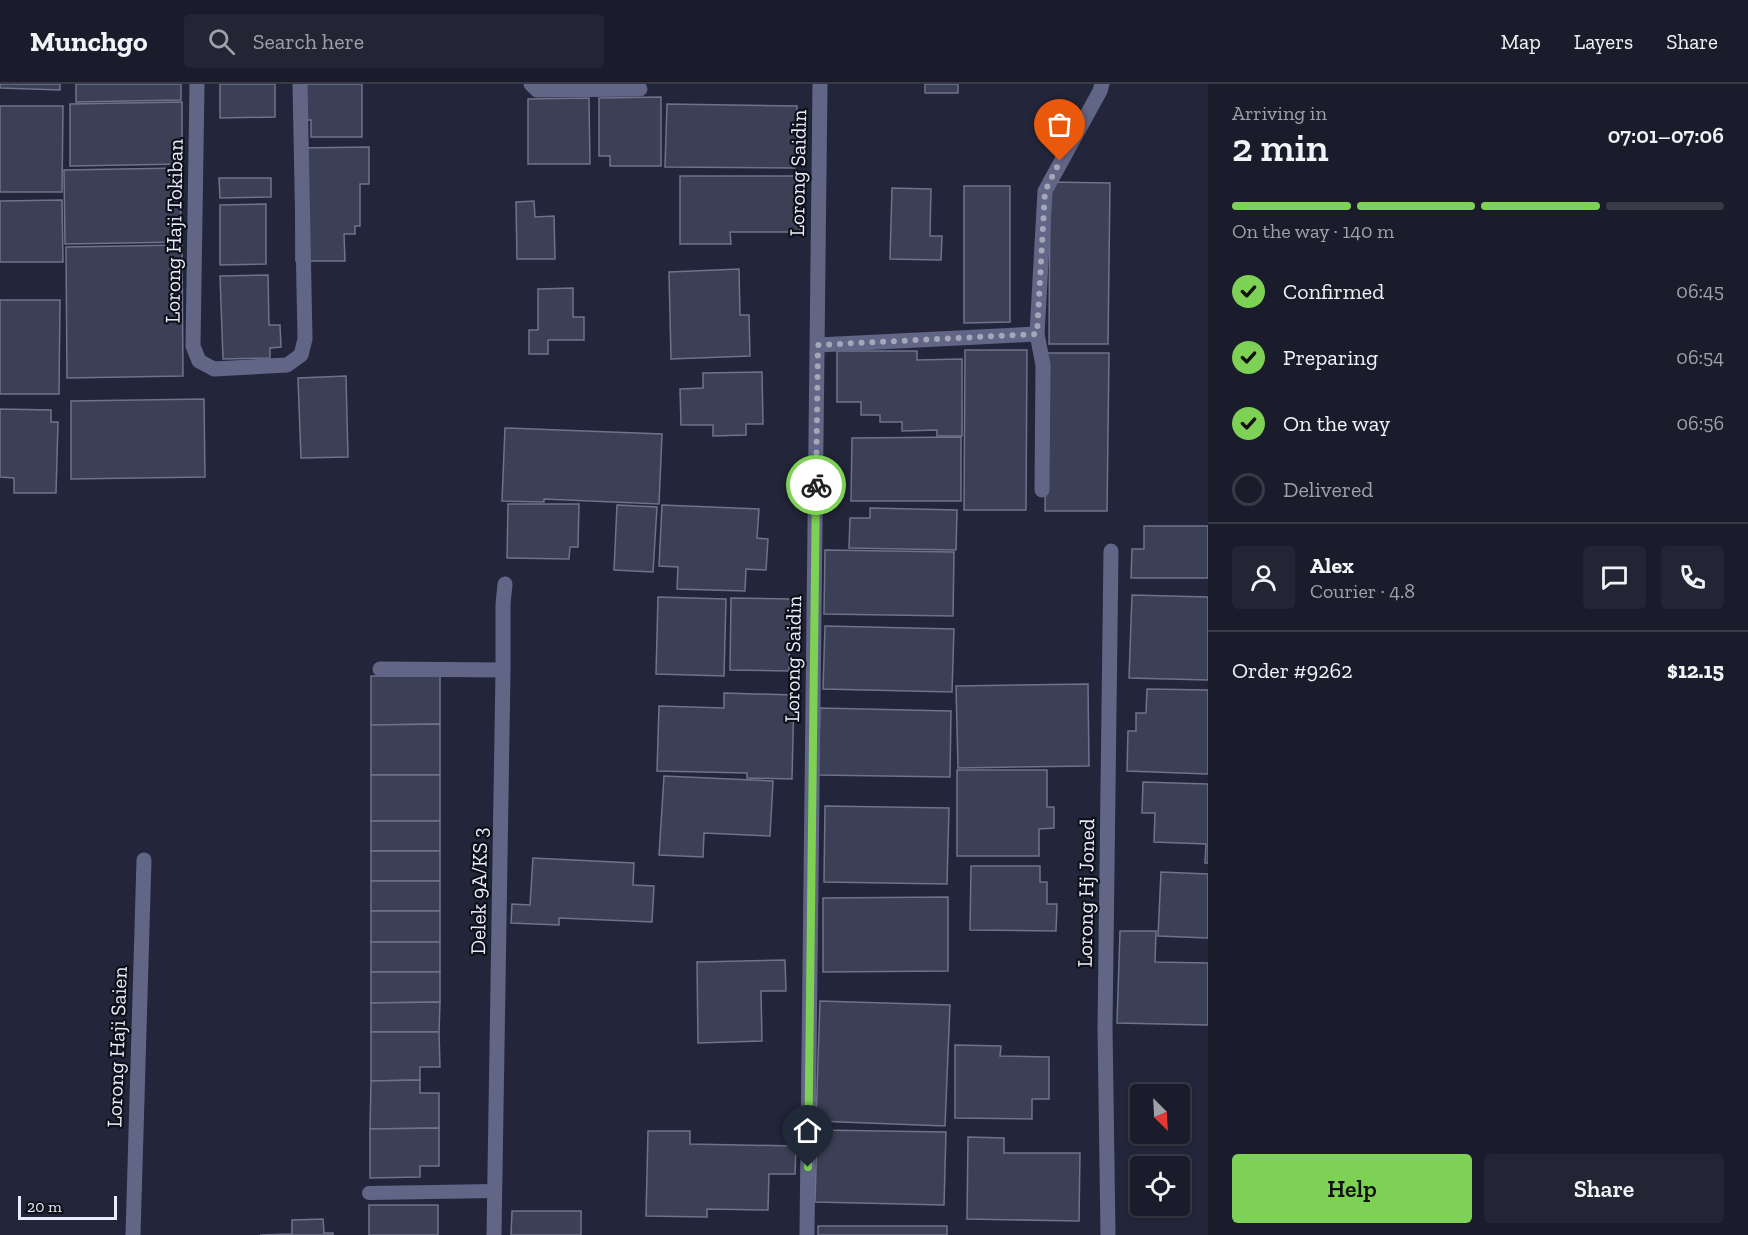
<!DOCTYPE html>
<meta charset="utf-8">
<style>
:root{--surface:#1a1c2c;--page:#232534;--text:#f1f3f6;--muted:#9fa1a9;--line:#383a48;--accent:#7dd154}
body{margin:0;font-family:"Zilla Slab",serif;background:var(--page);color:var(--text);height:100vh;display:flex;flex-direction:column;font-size:22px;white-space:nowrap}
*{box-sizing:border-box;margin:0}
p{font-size:20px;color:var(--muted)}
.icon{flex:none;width:33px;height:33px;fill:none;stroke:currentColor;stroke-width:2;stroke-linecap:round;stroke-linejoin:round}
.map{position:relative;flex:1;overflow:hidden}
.side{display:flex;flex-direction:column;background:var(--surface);width:540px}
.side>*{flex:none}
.needle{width:39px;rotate:156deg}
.tools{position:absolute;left:1130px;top:1000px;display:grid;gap:12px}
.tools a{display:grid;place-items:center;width:60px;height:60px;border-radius:6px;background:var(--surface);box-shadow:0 3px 9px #0003,0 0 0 2px var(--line);font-size:30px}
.scale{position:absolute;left:18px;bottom:15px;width:99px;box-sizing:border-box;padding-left:6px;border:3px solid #e9ecfa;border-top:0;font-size:16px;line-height:21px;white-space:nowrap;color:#e9ecfa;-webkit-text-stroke:4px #0e1019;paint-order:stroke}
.pin{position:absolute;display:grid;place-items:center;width:51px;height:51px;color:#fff;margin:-62px -26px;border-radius:50% 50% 50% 0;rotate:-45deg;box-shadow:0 0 6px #0007}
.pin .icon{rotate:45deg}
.courier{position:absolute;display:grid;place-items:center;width:60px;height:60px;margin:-30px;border:4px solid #7dd154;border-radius:50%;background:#fff;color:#222;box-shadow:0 2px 8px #0007}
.summary em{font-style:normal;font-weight:600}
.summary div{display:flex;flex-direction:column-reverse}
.summary{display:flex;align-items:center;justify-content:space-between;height:102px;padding:0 24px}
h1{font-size:39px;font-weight:600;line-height:45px}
.bar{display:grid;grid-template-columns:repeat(4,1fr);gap:9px 6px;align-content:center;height:72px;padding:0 24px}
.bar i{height:8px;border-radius:4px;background:var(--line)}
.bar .current{background:var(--accent)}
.bar p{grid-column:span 4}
.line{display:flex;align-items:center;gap:15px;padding:0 24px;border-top:2px solid var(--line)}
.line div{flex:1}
.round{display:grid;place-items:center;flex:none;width:63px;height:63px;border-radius:6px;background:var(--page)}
ol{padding:0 24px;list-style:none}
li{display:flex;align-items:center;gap:18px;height:66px}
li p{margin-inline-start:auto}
li .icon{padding:6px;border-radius:50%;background:var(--accent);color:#111;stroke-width:4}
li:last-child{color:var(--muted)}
li i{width:33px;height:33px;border:3px solid var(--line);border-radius:50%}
.cta{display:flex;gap:12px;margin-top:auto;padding:12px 24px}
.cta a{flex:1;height:69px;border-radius:6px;background:var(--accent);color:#111;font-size:24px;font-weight:600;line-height:69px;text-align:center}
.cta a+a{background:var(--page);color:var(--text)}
header{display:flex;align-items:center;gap:36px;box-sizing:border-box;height:84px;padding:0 30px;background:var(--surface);border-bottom:2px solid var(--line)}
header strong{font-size:28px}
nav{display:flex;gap:33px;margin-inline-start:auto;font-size:21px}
.search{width:420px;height:54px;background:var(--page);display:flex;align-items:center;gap:15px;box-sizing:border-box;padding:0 21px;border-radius:6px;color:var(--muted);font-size:22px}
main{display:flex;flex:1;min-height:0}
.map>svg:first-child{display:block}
.building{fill:#3c4056;stroke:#6e728b;stroke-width:1.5}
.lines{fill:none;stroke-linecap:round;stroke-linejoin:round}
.lane{stroke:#616687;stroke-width:14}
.street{stroke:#616687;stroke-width:15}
.done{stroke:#a4a7b7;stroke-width:6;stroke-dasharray:0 10.8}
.route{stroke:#7dd154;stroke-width:8}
.labels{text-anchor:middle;stroke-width:4.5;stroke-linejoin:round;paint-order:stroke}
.street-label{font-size:21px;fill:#e9ecfa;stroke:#0e1019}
</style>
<header>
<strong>Munchgo</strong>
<div class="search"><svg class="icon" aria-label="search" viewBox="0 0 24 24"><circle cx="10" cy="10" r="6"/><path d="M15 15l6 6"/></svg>Search here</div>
<nav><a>Map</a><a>Layers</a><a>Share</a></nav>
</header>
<main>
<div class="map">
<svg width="1208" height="1151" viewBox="0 0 1208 1151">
<rect width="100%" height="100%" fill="#23263a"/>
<g class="building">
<path d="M 0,0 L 60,0 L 60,6 L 0,4 Z"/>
<path d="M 76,0 L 181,0 L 181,16 L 76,18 Z"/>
<path d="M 220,0 L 275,0 L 275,33 L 220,34 Z"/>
<path d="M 298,0 L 362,0 L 362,53 L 311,53 L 311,36 L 298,36 Z"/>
<rect x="925" y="0" width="33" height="9"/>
<path d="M 661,13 L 661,82 L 610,82 L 610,72 L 599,72 L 599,14 Z"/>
<path d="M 589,14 L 590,80 L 528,80 L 528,15 Z"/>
<path d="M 182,18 L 182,80 L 70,82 L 70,20 Z"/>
<path d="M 667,20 L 797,22 L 795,84 L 665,83 Z"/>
<path d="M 0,22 L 63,22 L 62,108 L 0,108 Z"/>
<path d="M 369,63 L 369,100 L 360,100 L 360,142 L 355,142 L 355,150 L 344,150 L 345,177 L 296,177 L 296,64 Z"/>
<path d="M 180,84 L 181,158 L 65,160 L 64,86 Z"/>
<path d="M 680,92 L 799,92 L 800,148 L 730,148 L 731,160 L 680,160 Z"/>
<path d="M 219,94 L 271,94 L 271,113 L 220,114 Z"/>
<path d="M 1050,98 L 1110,99 L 1108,260 L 1049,260 Z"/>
<path d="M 964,102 L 1010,102 L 1010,238 L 964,239 Z"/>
<path d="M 892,104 L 931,105 L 930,152 L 942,152 L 941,176 L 890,175 Z"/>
<path d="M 62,116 L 63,178 L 0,178 L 0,117 Z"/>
<path d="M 534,117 L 535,133 L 554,132 L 555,175 L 517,175 L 516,118 Z"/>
<path d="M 266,120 L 266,180 L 220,181 L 220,121 Z"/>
<path d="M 182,161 L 183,292 L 67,294 L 66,163 Z"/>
<path d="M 739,185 L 740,231 L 749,231 L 750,272 L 671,275 L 669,188 Z"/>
<path d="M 268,191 L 269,241 L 280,241 L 281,263 L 270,264 L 270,274 L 223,275 L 220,192 Z"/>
<path d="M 573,204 L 573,233 L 584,233 L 584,256 L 548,256 L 548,270 L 529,270 L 529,246 L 538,246 L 538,205 Z"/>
<path d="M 0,216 L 60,216 L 59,310 L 0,310 Z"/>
<path d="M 965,266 L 1027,266 L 1026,426 L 964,426 Z"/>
<path d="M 837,267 L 917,267 L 917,276 L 962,275 L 962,352 L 937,352 L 937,346 L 902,347 L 902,338 L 880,338 L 880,331 L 861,331 L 861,318 L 837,318 Z"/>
<path d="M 1047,269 L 1109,269 L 1107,427 L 1045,427 Z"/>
<path d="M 762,288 L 763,340 L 746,340 L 746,351 L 713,352 L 713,341 L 681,341 L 680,305 L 703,304 L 703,289 Z"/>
<path d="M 346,292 L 348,373 L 301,374 L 298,294 Z"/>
<path d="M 204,315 L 205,393 L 71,395 L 71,317 Z"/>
<path d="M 0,325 L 51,326 L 51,338 L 58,338 L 56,409 L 14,409 L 14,394 L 0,393 Z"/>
<path d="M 505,344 L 662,350 L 659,420 L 544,415 L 544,418 L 502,417 Z"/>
<path d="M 961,353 L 961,417 L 851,417 L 852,354 Z"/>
<path d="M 508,420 L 579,420 L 578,463 L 570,463 L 569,475 L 507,474 Z"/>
<path d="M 617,421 L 657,423 L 653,488 L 614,486 Z"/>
<path d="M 662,421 L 759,425 L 757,454 L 768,455 L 766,486 L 746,485 L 745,507 L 677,505 L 678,483 L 659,482 Z"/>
<path d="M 870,424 L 957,426 L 956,466 L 849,464 L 850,434 L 870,434 Z"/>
<path d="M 1144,442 L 1208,442 L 1208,494 L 1131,494 L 1132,465 L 1144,465 Z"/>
<path d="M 825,466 L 954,468 L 953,532 L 824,530 Z"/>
<path d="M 1132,511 L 1208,513 L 1208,596 L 1129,594 Z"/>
<path d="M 658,513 L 726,515 L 724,592 L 656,590 Z"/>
<path d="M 731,514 L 790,515 L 789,587 L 730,586 Z"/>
<path d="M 825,542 L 954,545 L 952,608 L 823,605 Z"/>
<path d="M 371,592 L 440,592 L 440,640 L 371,641 Z"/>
<path d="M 1088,600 L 1089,682 L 958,684 L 956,602 Z"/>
<path d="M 1147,605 L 1208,606 L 1208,690 L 1127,687 L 1128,647 L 1136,647 L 1136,629 L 1146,629 Z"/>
<path d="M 724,609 L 794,611 L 792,695 L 747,694 L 747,689 L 657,687 L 659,622 L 724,624 Z"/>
<path d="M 820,624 L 951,627 L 950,693 L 818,691 Z"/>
<path d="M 440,640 L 440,691 L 371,691 L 371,641 Z"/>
<path d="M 957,686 L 1047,686 L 1047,723 L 1054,723 L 1054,744 L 1039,745 L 1039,772 L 957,772 Z"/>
<rect x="371" y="691" width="69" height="46"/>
<path d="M 664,692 L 773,697 L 770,752 L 704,749 L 703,773 L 659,771 Z"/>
<path d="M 1143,698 L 1208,700 L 1208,779 L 1205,779 L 1206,760 L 1154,758 L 1155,729 L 1142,729 Z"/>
<path d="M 825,722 L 949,724 L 947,800 L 824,798 Z"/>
<rect x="371" y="737" width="69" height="30"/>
<rect x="371" y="767" width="69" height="30"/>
<path d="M 533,774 L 634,779 L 633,801 L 654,802 L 652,838 L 559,834 L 559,841 L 511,839 L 512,820 L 530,821 Z"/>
<path d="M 971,782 L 1040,782 L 1040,798 L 1047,798 L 1047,820 L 1057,820 L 1056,847 L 970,846 Z"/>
<path d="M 1161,788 L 1208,790 L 1208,854 L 1158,852 Z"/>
<rect x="371" y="797" width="69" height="30"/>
<path d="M 948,813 L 948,887 L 823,888 L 823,814 Z"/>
<rect x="371" y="827" width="69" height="31"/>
<path d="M 1120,847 L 1156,847 L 1155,878 L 1208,879 L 1208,941 L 1117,939 Z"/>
<rect x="371" y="858" width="69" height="30"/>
<path d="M 785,876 L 786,907 L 761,907 L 762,957 L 698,959 L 697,878 Z"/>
<path d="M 371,888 L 440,888 L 440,918 L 371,919 Z"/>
<path d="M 820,917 L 950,921 L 945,1042 L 816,1037 Z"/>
<path d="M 440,918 L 439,948 L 371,948 L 371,919 Z"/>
<path d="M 371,948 L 439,948 L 440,983 L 420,983 L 420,996 L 371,997 Z"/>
<path d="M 955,961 L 1001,962 L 1000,972 L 1049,973 L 1049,1015 L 1032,1015 L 1032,1035 L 955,1034 Z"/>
<path d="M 420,996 L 420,1009 L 439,1009 L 439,1044 L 370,1045 L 371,997 Z"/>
<path d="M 439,1044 L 439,1082 L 420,1082 L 420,1093 L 370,1094 L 370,1045 Z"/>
<path d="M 817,1046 L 946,1048 L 944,1121 L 815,1118 Z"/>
<path d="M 648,1047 L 690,1047 L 690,1060 L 796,1062 L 795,1090 L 769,1090 L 768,1126 L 707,1125 L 707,1133 L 646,1132 Z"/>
<path d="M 968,1053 L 1004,1054 L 1004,1069 L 1080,1069 L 1079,1137 L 967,1135 Z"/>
<rect x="369" y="1121" width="69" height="30"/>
<path d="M 512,1127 L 581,1127 L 581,1151 L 511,1151 Z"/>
<path d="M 323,1135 L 324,1149 L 333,1149 L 333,1151 L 260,1151 L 292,1150 L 292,1136 Z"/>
<rect x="818" y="1142" width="129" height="9"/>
</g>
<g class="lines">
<path class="lane" d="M 369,1109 L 495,1107"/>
<g class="street">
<path d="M 197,0 L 193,262 L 199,277 L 214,285 L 287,281 L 301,271 L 305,255 L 300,0"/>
<path d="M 531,0 L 537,6 L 640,5"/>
<path d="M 818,261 L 1037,250"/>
<path d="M 1042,406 L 1043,281 L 1037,250 L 1045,107 L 1100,7 L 1102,0"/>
<path d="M 380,585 L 503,586 L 494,1151"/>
<path d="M 503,586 L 503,520 L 505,500"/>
<path d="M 133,1151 L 144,776"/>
<path d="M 807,1151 L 820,0"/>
<path d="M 1108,1151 L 1105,943 L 1111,467"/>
</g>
</g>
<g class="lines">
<path class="done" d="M 816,401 L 818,261 L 1037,250 L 1045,107 L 1060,77"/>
<path class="route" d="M 808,1083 L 816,401"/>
</g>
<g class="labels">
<g class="street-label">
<text transform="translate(798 89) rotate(-89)" y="7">Lorong Saidin</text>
<text transform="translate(174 147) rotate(-89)" y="7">Lorong Haji Tokiban</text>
<text transform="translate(793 575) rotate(-89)" y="7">Lorong Saidin</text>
<text transform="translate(479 807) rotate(-89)" y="7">Delek 9A/KS 3</text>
<text transform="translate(1086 809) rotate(-89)" y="7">Lorong Hj Joned</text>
<text transform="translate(117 963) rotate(-88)" y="7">Lorong Haji Saien</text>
</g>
</g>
</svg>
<div class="tools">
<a><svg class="needle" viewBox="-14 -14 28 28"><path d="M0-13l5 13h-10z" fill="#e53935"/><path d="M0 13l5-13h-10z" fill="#9fa1a9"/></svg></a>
<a><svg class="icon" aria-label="locate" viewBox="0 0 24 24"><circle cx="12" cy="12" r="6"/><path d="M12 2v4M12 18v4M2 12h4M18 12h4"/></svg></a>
</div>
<div class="scale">20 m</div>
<div class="pin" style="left:1060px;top:77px;background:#ea580c"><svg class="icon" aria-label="bag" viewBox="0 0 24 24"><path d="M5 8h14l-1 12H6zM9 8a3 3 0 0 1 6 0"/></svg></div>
<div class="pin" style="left:808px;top:1083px;background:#1f2937"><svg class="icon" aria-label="home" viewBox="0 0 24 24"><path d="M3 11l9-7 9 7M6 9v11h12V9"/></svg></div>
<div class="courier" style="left:816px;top:401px"><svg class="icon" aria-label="bike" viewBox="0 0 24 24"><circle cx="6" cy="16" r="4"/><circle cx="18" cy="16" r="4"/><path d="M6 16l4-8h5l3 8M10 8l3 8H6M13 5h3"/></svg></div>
</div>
<section class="side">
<div class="summary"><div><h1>2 min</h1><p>Arriving in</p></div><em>07:01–07:06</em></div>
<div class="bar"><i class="current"></i><i class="current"></i><i class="current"></i><i></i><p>On the way · 140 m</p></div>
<ol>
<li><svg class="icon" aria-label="check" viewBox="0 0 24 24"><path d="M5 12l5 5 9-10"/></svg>Confirmed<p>06:45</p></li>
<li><svg class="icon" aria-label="check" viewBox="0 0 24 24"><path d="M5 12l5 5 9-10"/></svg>Preparing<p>06:54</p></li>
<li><svg class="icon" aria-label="check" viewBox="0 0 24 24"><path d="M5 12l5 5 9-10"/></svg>On the way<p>06:56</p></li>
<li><i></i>Delivered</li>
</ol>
<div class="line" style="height:108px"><a class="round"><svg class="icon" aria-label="person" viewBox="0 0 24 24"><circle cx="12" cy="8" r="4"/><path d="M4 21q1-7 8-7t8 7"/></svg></a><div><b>Alex</b><p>Courier · 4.8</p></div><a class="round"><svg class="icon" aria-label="chat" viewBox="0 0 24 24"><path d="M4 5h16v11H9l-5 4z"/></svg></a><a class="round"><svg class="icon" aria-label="phone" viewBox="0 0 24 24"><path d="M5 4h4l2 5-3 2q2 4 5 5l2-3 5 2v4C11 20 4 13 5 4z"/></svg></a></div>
<div class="line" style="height:78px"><div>Order #9262</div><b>$12.15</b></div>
<div class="cta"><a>Help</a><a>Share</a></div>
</section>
</main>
